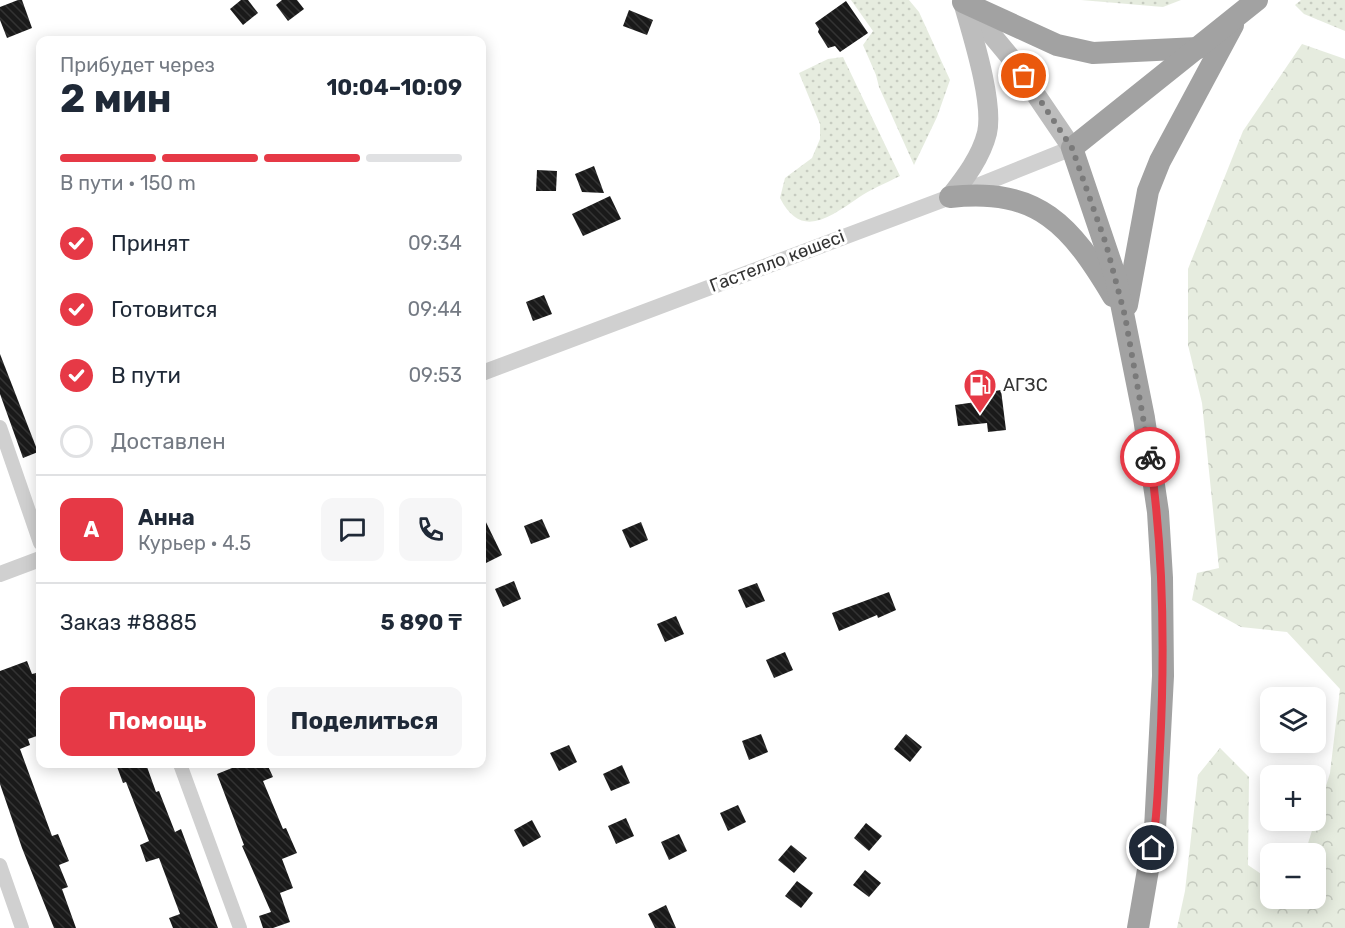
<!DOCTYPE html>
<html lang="ru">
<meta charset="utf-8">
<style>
:root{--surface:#fff;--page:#f6f6f7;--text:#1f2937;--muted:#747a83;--line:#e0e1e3;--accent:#e63946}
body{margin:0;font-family:Rubik,sans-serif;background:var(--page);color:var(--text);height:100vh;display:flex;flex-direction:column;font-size:22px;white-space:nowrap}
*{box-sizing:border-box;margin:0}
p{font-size:20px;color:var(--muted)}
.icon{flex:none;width:33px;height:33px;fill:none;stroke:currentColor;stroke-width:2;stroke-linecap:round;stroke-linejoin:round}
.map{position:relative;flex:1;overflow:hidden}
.panel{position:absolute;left:36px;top:36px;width:450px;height:732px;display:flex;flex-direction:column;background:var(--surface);border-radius:12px;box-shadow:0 3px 15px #0003}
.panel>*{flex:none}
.buttons{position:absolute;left:1260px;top:687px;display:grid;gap:12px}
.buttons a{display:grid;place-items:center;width:66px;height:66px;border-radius:12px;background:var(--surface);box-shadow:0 3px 15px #0003;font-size:30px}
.pin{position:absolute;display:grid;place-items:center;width:51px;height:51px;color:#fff;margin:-26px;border:3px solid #fff;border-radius:50%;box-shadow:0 2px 6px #0007}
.courier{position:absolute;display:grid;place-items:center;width:60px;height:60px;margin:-30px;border:4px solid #e63946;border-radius:50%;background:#fff;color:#222;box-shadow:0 2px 8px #0007}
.overview em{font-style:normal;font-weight:700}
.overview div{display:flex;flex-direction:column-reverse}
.overview{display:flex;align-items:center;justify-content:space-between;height:102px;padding:0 24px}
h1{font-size:39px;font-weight:700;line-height:45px}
.bar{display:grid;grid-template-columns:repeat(4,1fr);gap:9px 6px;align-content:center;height:72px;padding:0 24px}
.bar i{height:8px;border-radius:4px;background:var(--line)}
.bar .on{background:var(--accent)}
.bar p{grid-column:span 4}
.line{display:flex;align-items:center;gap:15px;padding:0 24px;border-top:2px solid var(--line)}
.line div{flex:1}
.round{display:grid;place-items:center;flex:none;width:63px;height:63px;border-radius:12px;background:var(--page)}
ol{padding:0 24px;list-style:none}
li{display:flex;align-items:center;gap:18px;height:66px}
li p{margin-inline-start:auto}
li .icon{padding:6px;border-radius:50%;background:var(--accent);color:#fff;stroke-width:4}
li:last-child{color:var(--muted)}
li i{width:33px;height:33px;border:3px solid var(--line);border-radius:50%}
.cta{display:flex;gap:12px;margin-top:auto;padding:12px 24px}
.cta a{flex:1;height:69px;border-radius:12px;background:var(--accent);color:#fff;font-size:24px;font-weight:700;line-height:69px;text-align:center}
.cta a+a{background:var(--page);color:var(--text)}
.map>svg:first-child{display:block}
.grass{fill:url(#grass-dots)}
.forest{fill:url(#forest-crowns)}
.building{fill:url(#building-back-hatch)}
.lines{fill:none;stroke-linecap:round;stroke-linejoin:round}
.minor{stroke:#d0d0d0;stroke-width:14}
.tertiary{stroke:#d0d0d0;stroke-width:16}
.secondary{stroke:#bdbdbd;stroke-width:20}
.trunk{stroke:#a2a2a2;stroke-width:22}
.done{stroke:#7a7a7a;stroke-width:6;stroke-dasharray:0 10.8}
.route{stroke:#e63946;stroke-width:8}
.labels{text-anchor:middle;stroke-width:6;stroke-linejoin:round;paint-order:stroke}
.street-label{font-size:18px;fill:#333;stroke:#fff}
.poi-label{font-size:18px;fill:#333;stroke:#fff;text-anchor:start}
</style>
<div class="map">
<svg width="1345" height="928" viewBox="0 0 1345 928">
<defs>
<pattern id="grass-dots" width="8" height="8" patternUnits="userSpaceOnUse" patternTransform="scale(1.5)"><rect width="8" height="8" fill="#e6ecdf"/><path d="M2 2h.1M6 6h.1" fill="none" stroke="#c6cbc0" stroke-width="1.8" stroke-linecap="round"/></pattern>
<pattern id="forest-crowns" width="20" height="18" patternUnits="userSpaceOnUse" patternTransform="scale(1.5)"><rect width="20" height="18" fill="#e6ecdf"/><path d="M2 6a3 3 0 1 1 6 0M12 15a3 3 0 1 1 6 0" fill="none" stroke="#c6cbc0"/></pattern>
<pattern id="building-back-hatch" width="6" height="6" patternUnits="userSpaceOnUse" patternTransform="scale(1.5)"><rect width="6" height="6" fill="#1a1a1a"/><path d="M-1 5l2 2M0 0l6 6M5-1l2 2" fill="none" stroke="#333"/></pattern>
</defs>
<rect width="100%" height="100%" fill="#fff"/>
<g class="grass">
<path d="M 851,0 L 909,0 L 919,12 L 950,80 L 937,117 L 914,165 L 879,87 L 876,75 L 863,45 L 873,31 Z"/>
<path d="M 1081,0 L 1181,0 L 1163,7 Z"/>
<path d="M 1301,0 L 1345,0 L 1345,31 L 1304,14 L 1295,5 Z"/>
<path d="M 843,57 L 900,176 C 886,183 871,189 858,198 C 830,217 801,240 780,198 L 785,178 L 812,158 L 820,139 L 820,124 L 799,73 L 828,59 Z"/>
</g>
<path class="forest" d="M 1302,44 L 1345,59 L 1345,928 L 1177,928 L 1185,891 L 1198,775 L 1220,748 L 1249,777 L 1248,865 L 1270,880 L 1270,898 L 1316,898 L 1316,854 L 1305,853 L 1330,773 L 1340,689 L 1287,632 L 1241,627 L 1192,600 L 1197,573 L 1219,568 L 1202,403 L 1188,345 L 1188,269 L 1243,131 Z"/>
<g class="building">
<path d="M 18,0 L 22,0 L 32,28 L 7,38 L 0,20 L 0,7 Z"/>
<path d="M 241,0 L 248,0 L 258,13 L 243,25 L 230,9 Z"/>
<path d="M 282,0 L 297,0 L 304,9 L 288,21 L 276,5 Z"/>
<path d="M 846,1 L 868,33 L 840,52 L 835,46 L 828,48 L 818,32 L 819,29 L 815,23 Z"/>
<path d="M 629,10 L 653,20 L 647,35 L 623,26 Z"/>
<path d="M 594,166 L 604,193 L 582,192 L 575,174 Z"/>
<path d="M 537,170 L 557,171 L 556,191 L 536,191 Z"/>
<path d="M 610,196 L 621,219 L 583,236 L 572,214 Z"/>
<path d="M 544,295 L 552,314 L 533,321 L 526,302 Z"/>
<path d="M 0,354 L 38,452 L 23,458 L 0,394 Z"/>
<path d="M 1001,390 L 1006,430 L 988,432 L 987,423 L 958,426 L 955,405 L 983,401 L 982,393 Z"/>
<path d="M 482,514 L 502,555 L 482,565 Z"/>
<path d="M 542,519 L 550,537 L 531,544 L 524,526 Z"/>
<path d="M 641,522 L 648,540 L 630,548 L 622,530 Z"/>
<path d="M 514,581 L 521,599 L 503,607 L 495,589 Z"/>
<path d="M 757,583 L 765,601 L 746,608 L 738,590 Z"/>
<path d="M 889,592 L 896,610 L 878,618 L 877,615 L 839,631 L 832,613 Z"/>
<path d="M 676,616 L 684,634 L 665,642 L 657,624 Z"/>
<path d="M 785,652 L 793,670 L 774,678 L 766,660 Z"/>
<path d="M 27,661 L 32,674 L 40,672 L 40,735 L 28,739 L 30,745 L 20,749 L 52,836 L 58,834 L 69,861 L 59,865 L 68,887 L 62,889 L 76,928 L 54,928 L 22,848 L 0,784 L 0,671 Z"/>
<path d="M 761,734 L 768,752 L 749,760 L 742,741 Z"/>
<path d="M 906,734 L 922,747 L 910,762 L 894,749 Z"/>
<path d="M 569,745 L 577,762 L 559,771 L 550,753 Z"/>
<path d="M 116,764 L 146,764 L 156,792 L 159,791 L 175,832 L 181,829 L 218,928 L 173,928 L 169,918 L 180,914 L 159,858 L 146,862 L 140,845 L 149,841 L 126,782 L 123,783 Z"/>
<path d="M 242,764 L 267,764 L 273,777 L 263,781 L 283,829 L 286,828 L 297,853 L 282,859 L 293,888 L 280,893 L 290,922 L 273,928 L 263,928 L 259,916 L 271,912 L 242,846 L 244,845 L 217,774 Z"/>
<path d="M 622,765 L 630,783 L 611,791 L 603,774 Z"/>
<path d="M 738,805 L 746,822 L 728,831 L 720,813 Z"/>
<path d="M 626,818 L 634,836 L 616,844 L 608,826 Z"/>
<path d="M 532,820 L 541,837 L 523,847 L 514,830 Z"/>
<path d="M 866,823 L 882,836 L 869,851 L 854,838 Z"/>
<path d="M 679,834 L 687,851 L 669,860 L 661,842 Z"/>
<path d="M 791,845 L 807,858 L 794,873 L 778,860 Z"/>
<path d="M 865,870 L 881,883 L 869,897 L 853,885 Z"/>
<path d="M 797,881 L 813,893 L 801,908 L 785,896 Z"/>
<path d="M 666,905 L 676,928 L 655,928 L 648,914 Z"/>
</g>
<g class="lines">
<g class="minor">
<path d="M 0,427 L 40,543"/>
<path d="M 180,764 L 240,928"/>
<path d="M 0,865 L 22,928"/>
</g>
<g class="tertiary">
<path d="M 482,373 L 950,197 L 1072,148"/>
<path d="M 0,574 L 40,559"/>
</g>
<g class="secondary">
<path d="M 967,5 L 1011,58 L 1072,148"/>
<path d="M 950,197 C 965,178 981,157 987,133 C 994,102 972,34 963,2"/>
</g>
<g class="trunk">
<path d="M 963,2 L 1057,45 L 1093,53 L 1198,48"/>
<path d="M 950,197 C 1039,187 1071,226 1113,296"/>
<path d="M 1127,305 L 1148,191 L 1160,161 L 1233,25"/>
<path d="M 1138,928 L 1155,829 L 1163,676 L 1162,578 L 1158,512 L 1144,418 L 1116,278 L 1072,148 L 1257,0"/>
</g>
</g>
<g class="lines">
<path class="done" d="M 1024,76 L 1072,148 L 1106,244 L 1125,316 L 1150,457"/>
<path class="route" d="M 1150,457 C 1164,554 1165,650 1160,748 C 1158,781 1158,814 1152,848"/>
</g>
<defs>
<symbol id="fuel-pin" viewBox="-11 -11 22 30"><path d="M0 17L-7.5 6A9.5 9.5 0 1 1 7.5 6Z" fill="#e63946" stroke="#fff"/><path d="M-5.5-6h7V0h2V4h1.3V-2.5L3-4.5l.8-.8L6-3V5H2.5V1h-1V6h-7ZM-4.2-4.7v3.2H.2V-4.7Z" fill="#fff"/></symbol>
</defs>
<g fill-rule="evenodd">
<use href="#fuel-pin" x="961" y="366" width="38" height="52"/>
</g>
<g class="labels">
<g class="street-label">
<text transform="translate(777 261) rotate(-21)" y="6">Гастелло көшесі</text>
</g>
<g class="poi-label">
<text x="1003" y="391">АГЗС</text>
</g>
</g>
</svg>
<div class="buttons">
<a><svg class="icon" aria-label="layers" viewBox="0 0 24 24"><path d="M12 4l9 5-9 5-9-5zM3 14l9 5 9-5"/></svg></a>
<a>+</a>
<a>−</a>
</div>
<div class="pin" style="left:1024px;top:76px;background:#ea580c"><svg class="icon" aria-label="bag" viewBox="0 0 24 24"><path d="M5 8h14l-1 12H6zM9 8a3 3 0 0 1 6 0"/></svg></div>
<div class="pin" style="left:1152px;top:848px;background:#1f2937"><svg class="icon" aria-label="home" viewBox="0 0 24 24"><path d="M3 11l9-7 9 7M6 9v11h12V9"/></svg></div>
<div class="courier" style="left:1150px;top:457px"><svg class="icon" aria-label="bike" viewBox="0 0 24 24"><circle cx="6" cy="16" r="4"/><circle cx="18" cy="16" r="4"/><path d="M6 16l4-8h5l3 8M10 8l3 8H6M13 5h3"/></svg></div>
<section class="panel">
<div class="overview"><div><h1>2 мин</h1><p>Прибудет через</p></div><em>10:04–10:09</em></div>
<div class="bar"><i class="on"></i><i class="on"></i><i class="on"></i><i></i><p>В пути · 150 m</p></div>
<ol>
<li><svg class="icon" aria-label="check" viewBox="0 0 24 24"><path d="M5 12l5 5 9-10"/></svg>Принят<p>09:34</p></li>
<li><svg class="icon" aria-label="check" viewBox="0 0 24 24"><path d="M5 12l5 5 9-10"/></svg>Готовится<p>09:44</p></li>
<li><svg class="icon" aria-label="check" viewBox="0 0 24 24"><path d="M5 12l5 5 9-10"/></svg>В пути<p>09:53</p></li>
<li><i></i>Доставлен</li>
</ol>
<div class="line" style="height:108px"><b class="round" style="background:var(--accent);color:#fff">А</b><div><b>Анна</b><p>Курьер · 4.5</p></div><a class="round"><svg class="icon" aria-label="chat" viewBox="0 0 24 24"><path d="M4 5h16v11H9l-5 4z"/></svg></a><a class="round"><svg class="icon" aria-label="phone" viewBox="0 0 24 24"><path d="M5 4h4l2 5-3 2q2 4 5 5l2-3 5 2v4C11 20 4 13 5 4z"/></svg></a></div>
<div class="line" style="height:78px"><div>Заказ #8885</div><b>5 890 ₸</b></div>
<div class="cta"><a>Помощь</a><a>Поделиться</a></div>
</section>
</div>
